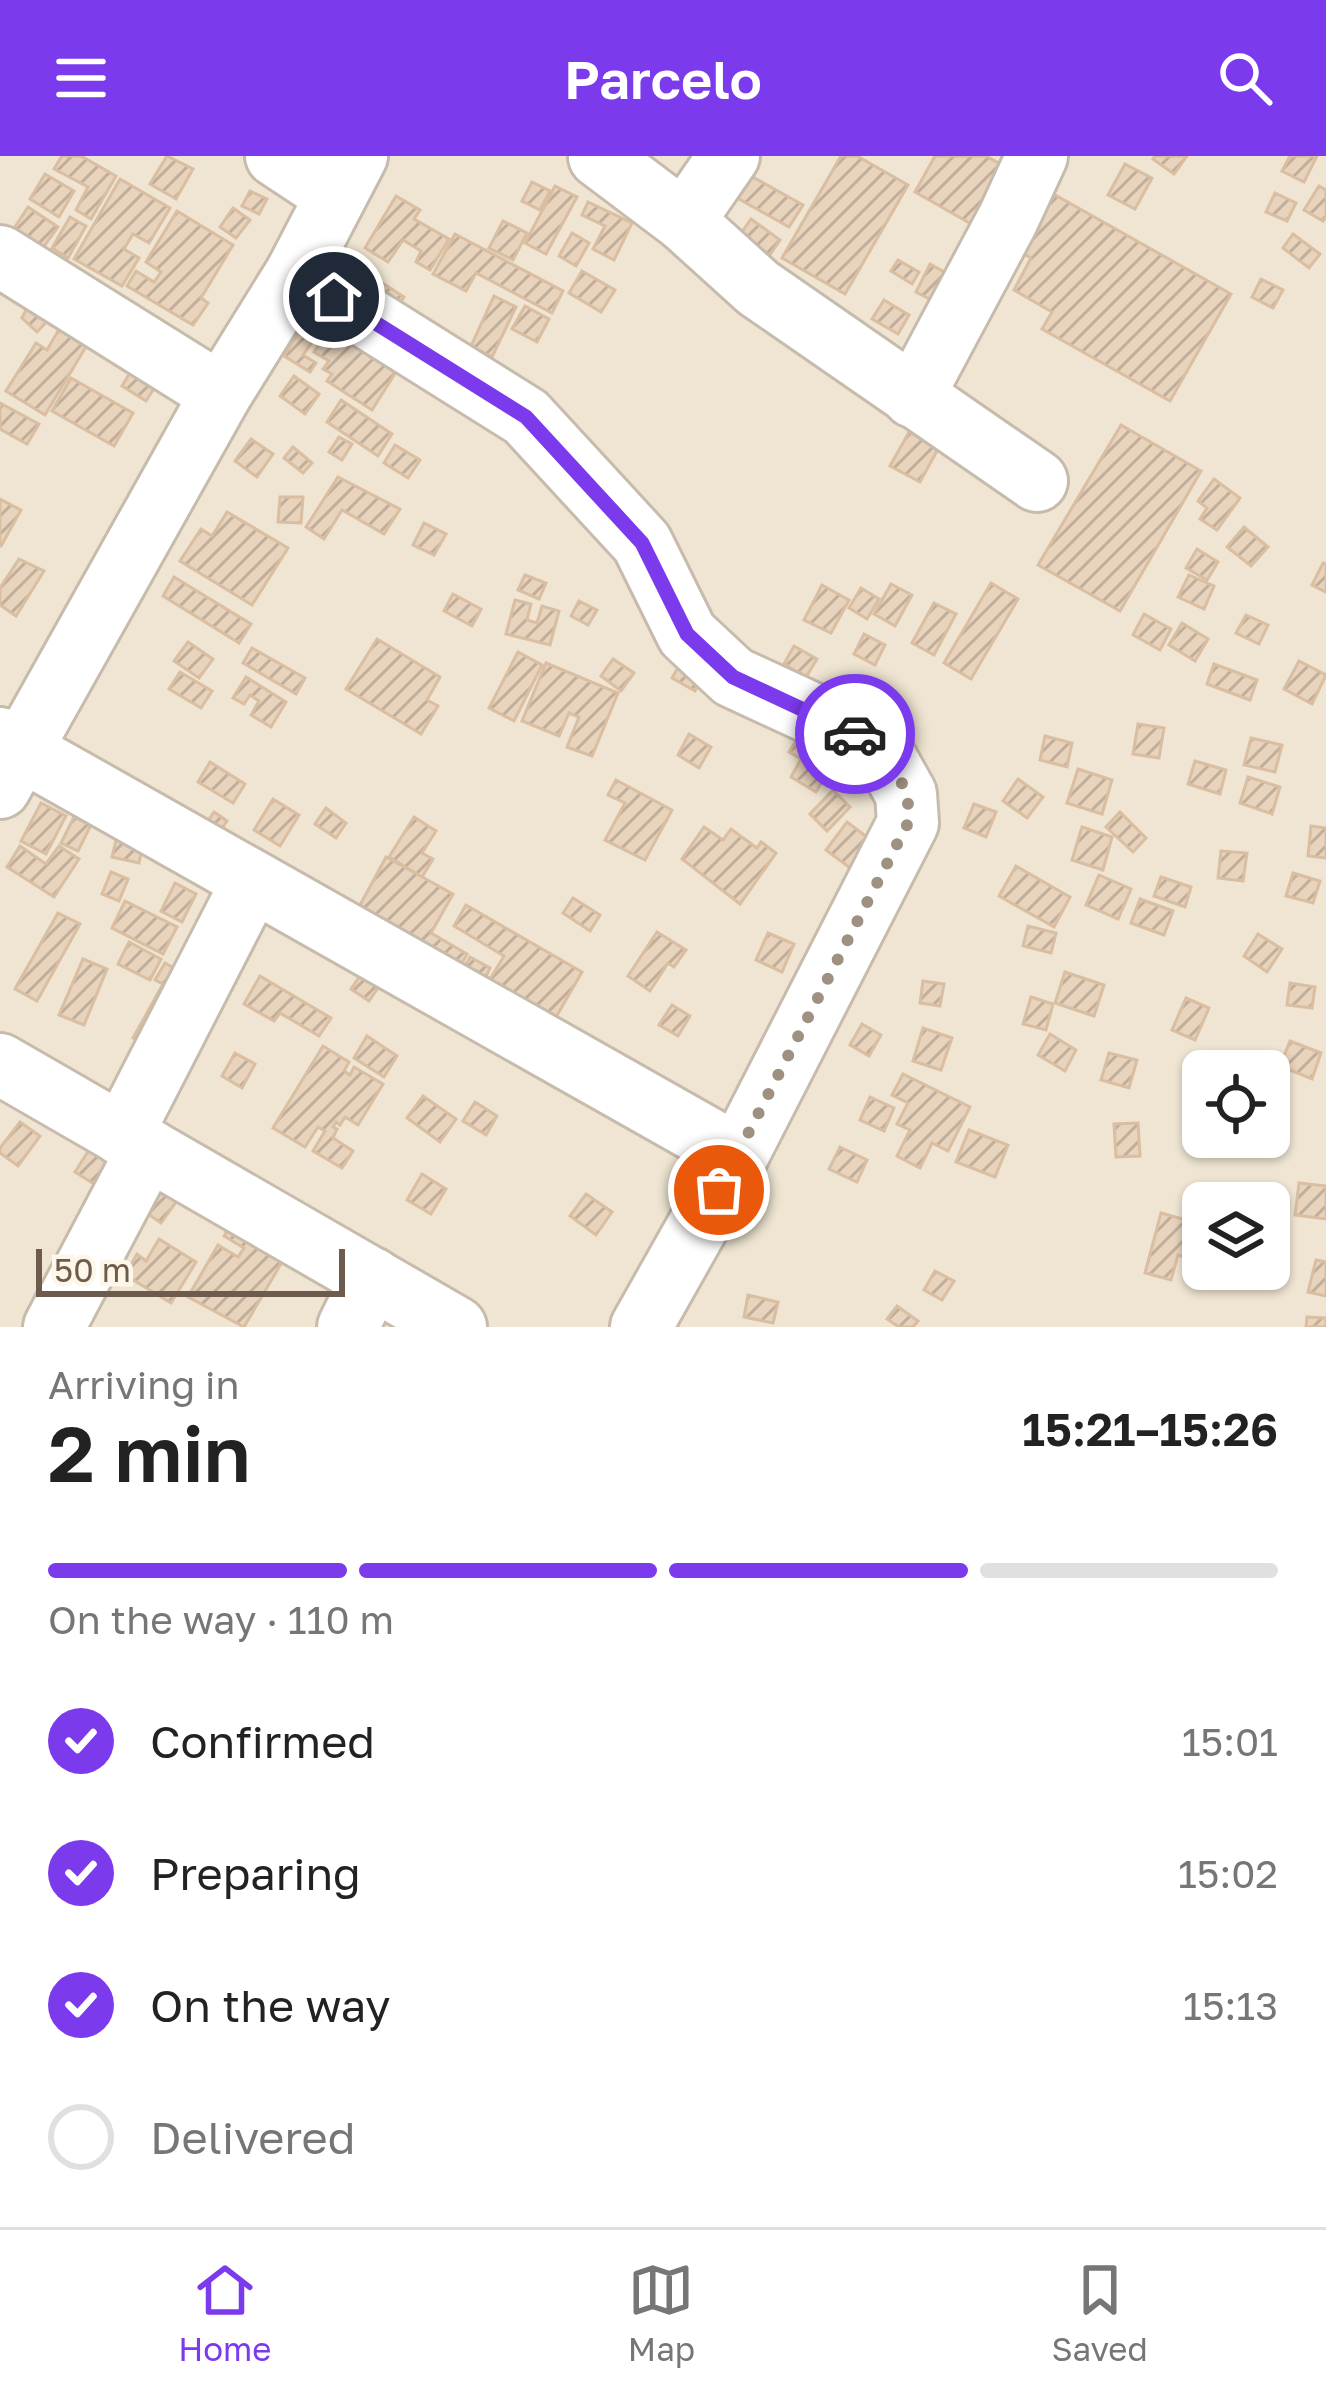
<!DOCTYPE html>
<meta charset="utf-8">
<style>
:root{--surface:#fff;--page:#f2f2f2;--text:#222;--muted:#767676;--line:#e0e0e0;--accent:#7c3aed}
body{margin:0;font-family:"Golos Text",sans-serif;background:var(--page);color:var(--text);height:100vh;display:flex;flex-direction:column;font-size:45px;white-space:nowrap}
*{box-sizing:border-box;margin:0}
p{font-size:39px;color:var(--muted)}
.icon{flex:none;width:66px;height:66px;fill:none;stroke:currentColor;stroke-width:2;stroke-linecap:round;stroke-linejoin:round}
.map{position:relative;height:1171px;overflow:hidden}
.panel{display:flex;flex-direction:column;background:var(--surface);flex:1}
.panel>*{flex:none}
.controls{position:absolute;left:1182px;top:894px;display:grid;gap:24px}
.controls a{display:grid;place-items:center;width:108px;height:108px;border-radius:18px;background:var(--surface);box-shadow:0 3px 9px #0004;font-size:60px}
.scale{position:absolute;left:36px;bottom:30px;width:309px;box-sizing:border-box;padding-left:12px;border:6px solid #6d5c4d;border-top:0;font-size:33px;line-height:42px;white-space:nowrap;color:#6d5c4d;-webkit-text-stroke:9px #fcf7e8;paint-order:stroke}
.pin{position:absolute;display:grid;place-items:center;width:102px;height:102px;color:#fff;margin:-51px;border:6px solid #fff;border-radius:50%;box-shadow:0 3px 12px #0007}
.courier{position:absolute;display:grid;place-items:center;width:120px;height:120px;margin:-60px;border:9px solid #7c3aed;border-radius:50%;background:#fff;color:#222;box-shadow:0 3px 15px #0007}
.headline em{font-style:normal;font-weight:600}
.headline div{display:flex;flex-direction:column-reverse}
.headline{display:flex;align-items:center;justify-content:space-between;height:204px;padding:0 48px}
h1{font-size:78px;font-weight:600;line-height:90px}
.bar{display:grid;grid-template-columns:repeat(4,1fr);gap:18px 12px;align-content:center;height:144px;padding:0 48px}
.bar i{height:15px;border-radius:9px;background:var(--line)}
.bar .current{background:var(--accent)}
.bar p{grid-column:span 4}
ol{padding:0 48px;list-style:none}
li{display:flex;align-items:center;gap:36px;height:132px}
li p{margin-inline-start:auto}
li .icon{padding:12px;border-radius:50%;background:var(--accent);color:#fff;stroke-width:4}
li:last-child{color:var(--muted)}
li i{width:66px;height:66px;border:6px solid var(--line);border-radius:50%}
header{display:flex;justify-content:space-between;align-items:center;height:156px;padding:0 48px;background:var(--accent);color:#fff;font-size:54px;font-weight:600}
.tabs{display:flex;justify-content:space-around;align-items:center;height:168px;border-top:3px solid var(--line);background:var(--surface);font-size:33px;color:var(--muted)}
.tabs a{display:grid;justify-items:center;gap:6px}
.tabs .current{color:var(--accent)}
.map>svg:first-child{display:block}
.residential{fill:#efe5d2;fill-rule:evenodd}
.building{fill:url(#building-hatch);stroke:#dabea1;stroke-width:3}
.lines{fill:none;stroke-linecap:round;stroke-linejoin:round}
.minor-casing{stroke:#c7bbac;stroke-width:66}
.minor{stroke:#fff;stroke-width:60}
.done{stroke:#9e9182;stroke-width:12;stroke-dasharray:0 21.6}
.route{stroke:#7c3aed;stroke-width:15}
</style>
<header><svg class="icon" aria-label="menu" viewBox="0 0 24 24"><path d="M4 6h16M4 12h16M4 18h16"/></svg>Parcelo<svg class="icon" aria-label="search" viewBox="0 0 24 24"><circle cx="10" cy="10" r="6"/><path d="M15 15l6 6"/></svg></header>
<div class="map">
<svg width="1326" height="1171" viewBox="0 0 1326 1171">
<defs>
<pattern id="building-hatch" width="6" height="6" patternUnits="userSpaceOnUse" patternTransform="scale(3)"><rect width="6" height="6" fill="#e8d3bc"/><path d="M-1 1l2-2M0 6l6-6M5 7l2-2" fill="none" stroke="#c0ae9b"/></pattern>
</defs>
<rect width="100%" height="100%" fill="#f8f3e3"/>
<path class="residential" d="M 0,0 L 1326,0 L 1326,1171 L 0,1171 ZM 1203,915 L 1269,915 L 1269,981 L 1203,981 ZM 1203,1047 L 1269,1047 L 1269,1113 L 1203,1113 Z"/>
<g class="building">
<path d="M 62,0 L 81,0 L 116,20 L 91,63 L 76,54 L 88,31 L 54,13 Z"/>
<path d="M 167,0 L 193,13 L 176,43 L 150,28 Z"/>
<path d="M 841,0 L 857,0 L 908,29 L 845,138 L 782,102 Z"/>
<path d="M 935,0 L 986,0 L 1231,138 L 1170,245 L 1042,173 L 1052,156 L 1014,134 L 1031,102 L 915,36 Z"/>
<path d="M 1155,0 L 1187,0 L 1174,18 L 1153,3 Z"/>
<path d="M 1290,0 L 1317,0 L 1304,26 L 1282,15 Z"/>
<path d="M 1125,8 L 1152,22 L 1135,53 L 1108,39 Z"/>
<path d="M 742,15 L 803,49 L 789,71 L 730,38 Z"/>
<path d="M 45,18 L 74,35 L 59,61 L 30,43 Z"/>
<path d="M 120,23 L 170,52 L 149,87 L 133,78 L 124,93 L 139,102 L 122,130 L 74,103 Z"/>
<path d="M 532,26 L 550,35 L 540,54 L 522,45 Z"/>
<path d="M 555,30 L 577,41 L 546,98 L 525,87 Z"/>
<path d="M 1319,30 L 1326,34 L 1326,61 L 1323,65 L 1304,54 Z"/>
<path d="M 250,35 L 267,43 L 259,58 L 242,50 Z"/>
<path d="M 1275,37 L 1296,47 L 1287,65 L 1266,56 Z"/>
<path d="M 396,40 L 420,54 L 414,63 L 449,83 L 430,114 L 416,106 L 421,95 L 403,84 L 388,106 L 365,92 Z"/>
<path d="M 588,46 L 632,67 L 614,104 L 593,93 L 605,70 L 582,59 Z"/>
<path d="M 28,51 L 58,71 L 42,93 L 13,74 Z"/>
<path d="M 233,52 L 250,64 L 236,82 L 220,71 Z"/>
<path d="M 177,55 L 233,89 L 201,142 L 208,147 L 193,169 L 127,130 L 136,115 L 154,126 L 161,116 L 146,106 Z"/>
<path d="M 70,61 L 86,70 L 68,102 L 52,92 Z"/>
<path d="M 751,63 L 780,84 L 767,103 L 737,83 Z"/>
<path d="M 503,65 L 527,77 L 513,104 L 489,92 Z"/>
<path d="M 572,77 L 589,87 L 576,110 L 559,100 Z"/>
<path d="M 455,78 L 563,135 L 552,157 L 476,117 L 466,135 L 433,118 Z"/>
<path d="M 1293,78 L 1320,98 L 1309,112 L 1283,92 Z"/>
<path d="M 338,100 L 357,113 L 344,132 L 325,118 Z"/>
<path d="M 898,104 L 919,116 L 912,128 L 891,115 Z"/>
<path d="M 930,108 L 959,124 L 945,151 L 916,136 Z"/>
<path d="M 582,115 L 615,134 L 601,156 L 569,137 Z"/>
<path d="M 376,123 L 404,141 L 392,160 L 365,143 Z"/>
<path d="M 1261,123 L 1283,134 L 1273,152 L 1252,141 Z"/>
<path d="M 494,140 L 516,151 L 492,201 L 471,190 Z"/>
<path d="M 31,144 L 56,156 L 37,176 L 22,162 Z"/>
<path d="M 323,144 L 408,197 L 372,254 L 327,225 L 332,218 L 323,213 L 329,205 L 314,196 L 321,186 L 303,175 Z"/>
<path d="M 884,144 L 909,159 L 898,178 L 872,163 Z"/>
<path d="M 525,150 L 549,163 L 537,186 L 512,173 Z"/>
<path d="M 65,163 L 93,179 L 45,259 L 6,235 L 36,187 L 47,194 Z"/>
<path d="M 298,177 L 312,186 L 303,199 L 316,207 L 310,216 L 284,200 Z"/>
<path d="M 140,200 L 165,215 L 146,245 L 122,230 Z"/>
<path d="M 294,220 L 319,238 L 305,258 L 280,240 Z"/>
<path d="M 71,222 L 133,257 L 114,290 L 52,255 Z"/>
<path d="M 341,244 L 392,278 L 378,300 L 327,266 Z"/>
<path d="M 0,247 L 39,268 L 27,288 L 0,273 Z"/>
<path d="M 1121,269 L 1201,315 L 1120,455 L 1038,409 Z"/>
<path d="M 909,276 L 938,293 L 920,326 L 890,310 Z"/>
<path d="M 339,281 L 352,288 L 342,304 L 329,296 Z"/>
<path d="M 251,283 L 273,298 L 257,321 L 235,305 Z"/>
<path d="M 395,289 L 420,304 L 408,322 L 384,307 Z"/>
<path d="M 293,291 L 312,307 L 303,317 L 284,302 Z"/>
<path d="M 338,321 L 400,353 L 384,378 L 342,354 L 324,383 L 306,371 Z"/>
<path d="M 1214,323 L 1240,342 L 1217,374 L 1200,363 L 1207,352 L 1198,345 Z"/>
<path d="M 280,341 L 303,341 L 301,367 L 278,366 Z"/>
<path d="M 0,343 L 21,354 L 1,390 L 0,390 Z"/>
<path d="M 227,356 L 288,392 L 252,449 L 180,405 L 201,373 L 212,380 Z"/>
<path d="M 424,367 L 446,378 L 434,399 L 413,389 Z"/>
<path d="M 1244,371 L 1268,391 L 1251,410 L 1227,391 Z"/>
<path d="M 1197,393 L 1218,406 L 1207,424 L 1186,412 Z"/>
<path d="M 19,403 L 44,415 L 16,460 L 0,449 L 0,432 Z"/>
<path d="M 1323,407 L 1326,408 L 1326,436 L 1312,429 Z"/>
<path d="M 525,419 L 546,427 L 539,443 L 518,434 Z"/>
<path d="M 1189,419 L 1214,430 L 1204,453 L 1178,441 Z"/>
<path d="M 174,421 L 251,468 L 239,487 L 163,440 Z"/>
<path d="M 991,427 L 1018,443 L 971,523 L 944,507 Z"/>
<path d="M 891,428 L 912,439 L 895,470 L 874,458 Z"/>
<path d="M 822,429 L 849,444 L 831,477 L 804,464 Z"/>
<path d="M 861,432 L 879,443 L 867,463 L 849,452 Z"/>
<path d="M 453,438 L 481,453 L 472,470 L 444,455 Z"/>
<path d="M 515,444 L 531,448 L 527,464 L 537,467 L 542,450 L 559,455 L 550,489 L 506,478 Z"/>
<path d="M 579,445 L 597,454 L 588,469 L 571,460 Z"/>
<path d="M 934,447 L 956,458 L 934,499 L 912,487 Z"/>
<path d="M 1144,458 L 1171,473 L 1160,494 L 1133,479 Z"/>
<path d="M 1246,459 L 1268,469 L 1259,488 L 1236,477 Z"/>
<path d="M 1182,467 L 1208,483 L 1195,505 L 1169,489 Z"/>
<path d="M 864,478 L 885,489 L 875,509 L 854,498 Z"/>
<path d="M 377,483 L 440,521 L 427,544 L 438,550 L 421,578 L 346,533 Z"/>
<path d="M 188,486 L 213,503 L 199,522 L 174,505 Z"/>
<path d="M 794,490 L 817,503 L 806,521 L 784,508 Z"/>
<path d="M 252,492 L 305,522 L 296,538 L 243,507 Z"/>
<path d="M 518,496 L 542,509 L 514,565 L 489,552 Z"/>
<path d="M 613,503 L 634,517 L 621,535 L 601,520 Z"/>
<path d="M 682,505 L 704,518 L 695,535 L 672,522 Z"/>
<path d="M 1299,505 L 1326,519 L 1312,548 L 1284,533 Z"/>
<path d="M 546,507 L 618,537 L 592,600 L 567,591 L 579,561 L 569,557 L 559,580 L 522,565 Z"/>
<path d="M 1214,508 L 1257,524 L 1250,544 L 1207,528 Z"/>
<path d="M 180,516 L 212,535 L 201,552 L 169,533 Z"/>
<path d="M 246,521 L 286,546 L 271,571 L 251,559 L 259,545 L 250,539 L 244,548 L 233,542 Z"/>
<path d="M 866,544 L 893,558 L 881,583 L 853,570 Z"/>
<path d="M 1138,568 L 1164,572 L 1159,602 L 1133,598 Z"/>
<path d="M 804,572 L 841,594 L 816,636 L 791,621 L 801,603 L 789,596 Z"/>
<path d="M 689,578 L 711,591 L 699,612 L 678,599 Z"/>
<path d="M 1045,580 L 1072,587 L 1067,611 L 1040,604 Z"/>
<path d="M 1251,582 L 1282,589 L 1275,616 L 1244,609 Z"/>
<path d="M 1195,605 L 1226,614 L 1220,638 L 1188,628 Z"/>
<path d="M 210,606 L 245,628 L 233,647 L 198,626 Z"/>
<path d="M 1078,613 L 1112,624 L 1102,658 L 1067,647 Z"/>
<path d="M 1248,621 L 1280,631 L 1272,658 L 1240,647 Z"/>
<path d="M 1018,623 L 1043,641 L 1027,662 L 1003,645 Z"/>
<path d="M 616,624 L 672,654 L 645,704 L 605,684 L 625,647 L 608,639 Z"/>
<path d="M 833,634 L 850,651 L 827,675 L 810,658 Z"/>
<path d="M 273,643 L 299,659 L 280,690 L 254,674 Z"/>
<path d="M 41,647 L 66,660 L 46,698 L 21,685 Z"/>
<path d="M 974,648 L 996,656 L 986,681 L 964,672 Z"/>
<path d="M 326,652 L 346,667 L 336,682 L 315,668 Z"/>
<path d="M 214,656 L 227,665 L 214,684 L 201,675 Z"/>
<path d="M 1120,656 L 1146,682 L 1133,696 L 1106,671 Z"/>
<path d="M 74,661 L 91,669 L 78,695 L 61,687 Z"/>
<path d="M 414,661 L 436,675 L 422,697 L 433,703 L 422,721 L 389,701 Z"/>
<path d="M 847,666 L 871,684 L 850,712 L 826,694 Z"/>
<path d="M 1311,670 L 1326,672 L 1326,702 L 1308,700 Z"/>
<path d="M 704,671 L 723,684 L 731,673 L 757,692 L 761,686 L 776,697 L 740,748 L 682,703 Z"/>
<path d="M 1082,671 L 1112,681 L 1103,714 L 1072,704 Z"/>
<path d="M 118,676 L 144,683 L 139,707 L 112,701 Z"/>
<path d="M 20,690 L 46,708 L 59,690 L 79,703 L 54,741 L 7,711 Z"/>
<path d="M 1221,695 L 1247,697 L 1243,725 L 1218,722 Z"/>
<path d="M 386,701 L 453,738 L 431,777 L 467,798 L 455,820 L 352,764 Z"/>
<path d="M 1016,710 L 1070,741 L 1054,771 L 999,740 Z"/>
<path d="M 111,716 L 128,723 L 119,745 L 102,738 Z"/>
<path d="M 1293,717 L 1320,725 L 1313,747 L 1286,740 Z"/>
<path d="M 1099,719 L 1131,733 L 1118,763 L 1086,749 Z"/>
<path d="M 1161,721 L 1191,731 L 1185,751 L 1154,740 Z"/>
<path d="M 175,727 L 196,738 L 182,766 L 161,755 Z"/>
<path d="M 573,742 L 600,759 L 590,775 L 563,757 Z"/>
<path d="M 1140,743 L 1173,755 L 1164,779 L 1131,767 Z"/>
<path d="M 125,745 L 177,771 L 163,798 L 112,772 Z"/>
<path d="M 466,749 L 582,816 L 552,868 L 486,830 L 504,800 L 454,770 Z"/>
<path d="M 58,757 L 80,768 L 37,845 L 15,833 Z"/>
<path d="M 1028,770 L 1056,777 L 1051,797 L 1023,790 Z"/>
<path d="M 657,776 L 686,794 L 674,811 L 668,807 L 650,835 L 628,820 Z"/>
<path d="M 768,777 L 794,788 L 782,816 L 756,804 Z"/>
<path d="M 1258,778 L 1282,793 L 1267,816 L 1244,800 Z"/>
<path d="M 129,786 L 161,803 L 150,824 L 118,808 Z"/>
<path d="M 470,801 L 490,812 L 482,829 L 461,818 Z"/>
<path d="M 83,803 L 107,813 L 84,869 L 59,859 Z"/>
<path d="M 165,807 L 192,822 L 154,893 L 133,882 L 163,828 L 155,824 Z"/>
<path d="M 364,814 L 382,826 L 369,845 L 351,833 Z"/>
<path d="M 1065,816 L 1104,829 L 1094,860 L 1055,847 Z"/>
<path d="M 260,820 L 331,862 L 319,880 L 280,857 L 274,865 L 244,848 Z"/>
<path d="M 923,825 L 944,828 L 940,850 L 920,847 Z"/>
<path d="M 1290,827 L 1315,831 L 1312,852 L 1287,849 Z"/>
<path d="M 1031,841 L 1053,848 L 1046,874 L 1023,868 Z"/>
<path d="M 1186,842 L 1209,852 L 1195,884 L 1172,874 Z"/>
<path d="M 672,849 L 690,860 L 678,880 L 659,869 Z"/>
<path d="M 862,868 L 881,879 L 869,900 L 850,889 Z"/>
<path d="M 923,872 L 952,882 L 941,914 L 913,905 Z"/>
<path d="M 1050,878 L 1076,894 L 1065,915 L 1038,899 Z"/>
<path d="M 367,880 L 397,900 L 384,921 L 354,902 Z"/>
<path d="M 1290,885 L 1321,897 L 1312,923 L 1280,910 Z"/>
<path d="M 323,890 L 349,906 L 344,915 L 350,919 L 354,911 L 383,928 L 358,969 L 345,961 L 340,969 L 336,966 L 333,971 L 337,973 L 333,982 L 353,995 L 342,1012 L 313,995 L 325,975 L 318,971 L 305,991 L 273,972 Z"/>
<path d="M 235,897 L 255,908 L 242,932 L 222,920 Z"/>
<path d="M 1109,897 L 1137,904 L 1129,932 L 1101,924 Z"/>
<path d="M 903,918 L 970,951 L 948,995 L 932,987 L 920,1012 L 897,1000 L 910,974 L 897,968 L 908,947 L 892,939 Z"/>
<path d="M 423,940 L 456,963 L 440,986 L 407,962 Z"/>
<path d="M 870,941 L 894,952 L 884,975 L 860,964 Z"/>
<path d="M 475,946 L 497,960 L 486,979 L 463,965 Z"/>
<path d="M 20,966 L 40,980 L 18,1010 L 0,997 L 0,992 Z"/>
<path d="M 1138,967 L 1140,1000 L 1116,1001 L 1114,968 Z"/>
<path d="M 969,974 L 1008,989 L 995,1021 L 956,1006 Z"/>
<path d="M 96,983 L 123,1000 L 102,1033 L 75,1016 Z"/>
<path d="M 840,991 L 867,1004 L 857,1026 L 829,1013 Z"/>
<path d="M 422,1018 L 446,1033 L 431,1058 L 407,1044 Z"/>
<path d="M 1299,1027 L 1326,1030 L 1326,1063 L 1295,1059 Z"/>
<path d="M 159,1033 L 176,1046 L 161,1067 L 144,1055 Z"/>
<path d="M 586,1038 L 612,1056 L 596,1079 L 570,1060 Z"/>
<path d="M 1161,1057 L 1197,1067 L 1187,1102 L 1178,1099 L 1171,1124 L 1145,1117 Z"/>
<path d="M 235,1062 L 289,1094 L 244,1171 L 188,1141 L 218,1089 L 238,1101 L 244,1092 L 224,1080 Z"/>
<path d="M 159,1083 L 196,1106 L 171,1147 L 125,1119 L 137,1098 L 146,1105 Z"/>
<path d="M 1316,1104 L 1326,1106 L 1326,1140 L 1308,1136 Z"/>
<path d="M 935,1115 L 954,1125 L 942,1144 L 924,1134 Z"/>
<path d="M 748,1139 L 778,1146 L 773,1167 L 744,1161 Z"/>
<path d="M 897,1150 L 918,1165 L 913,1171 L 899,1171 L 887,1163 Z"/>
<path d="M 1307,1161 L 1326,1162 L 1326,1171 L 1306,1171 Z"/>
</g>
<g class="lines">
<defs>
<g id="minor">
<path d="M 276,0 L 335,39"/>
<path d="M 599,1 L 684,65 L 729,0"/>
<path d="M 684,65 L 758,132 L 1037,325"/>
<path d="M 0,100 L 221,238"/>
<path d="M 296,117 L 526,261 L 642,387 L 687,478 L 733,521 L 867,583 L 887,604 L 906,638 L 908,667 L 738,999"/>
<path d="M 913,241 L 1008,63 L 1037,0"/>
<path d="M 0,582 L 738,999 L 641,1171"/>
<path d="M 0,632 L 221,238 L 296,117 L 357,0"/>
<path d="M 0,908 L 456,1171"/>
<path d="M 122,979 L 252,726"/>
<path d="M 54,1171 L 148,993"/>
<path d="M 348,1171 L 372,1122"/>
</g>
</defs>
<use href="#minor" class="minor-casing"/>
<use href="#minor" class="minor"/>
</g>
<g class="lines">
<path class="done" d="M 719,1034 L 908,667 C 908,658 909,645 906,637 C 898,614 877,588 855,578"/>
<path class="route" d="M 334,141 L 526,261 L 642,387 L 687,478 L 733,521 L 855,578"/>
</g>
</svg>
<div class="controls">
<a><svg class="icon" aria-label="locate" viewBox="0 0 24 24"><circle cx="12" cy="12" r="6"/><path d="M12 2v4M12 18v4M2 12h4M18 12h4"/></svg></a>
<a><svg class="icon" aria-label="layers" viewBox="0 0 24 24"><path d="M12 4l9 5-9 5-9-5zM3 14l9 5 9-5"/></svg></a>
</div>
<div class="scale">50 m</div>
<div class="pin" style="left:719px;top:1034px;background:#ea580c"><svg class="icon" aria-label="bag" viewBox="0 0 24 24"><path d="M5 8h14l-1 12H6zM9 8a3 3 0 0 1 6 0"/></svg></div>
<div class="pin" style="left:334px;top:141px;background:#1f2937"><svg class="icon" aria-label="home" viewBox="0 0 24 24"><path d="M3 11l9-7 9 7M6 9v11h12V9"/></svg></div>
<div class="courier" style="left:855px;top:578px"><svg class="icon" aria-label="car" viewBox="0 0 24 24"><path d="M5 17H2v-5l4-1 3-4h7l3 4 3 1v5h-3M9 17h6M6 11h13"/><circle cx="7" cy="17" r="2"/><circle cx="17" cy="17" r="2"/></svg></div>
</div>
<section class="panel">
<div class="headline"><div><h1>2 min</h1><p>Arriving in</p></div><em>15:21–15:26</em></div>
<div class="bar"><i class="current"></i><i class="current"></i><i class="current"></i><i></i><p>On the way · 110 m</p></div>
<ol>
<li><svg class="icon" aria-label="check" viewBox="0 0 24 24"><path d="M5 12l5 5 9-10"/></svg>Confirmed<p>15:01</p></li>
<li><svg class="icon" aria-label="check" viewBox="0 0 24 24"><path d="M5 12l5 5 9-10"/></svg>Preparing<p>15:02</p></li>
<li><svg class="icon" aria-label="check" viewBox="0 0 24 24"><path d="M5 12l5 5 9-10"/></svg>On the way<p>15:13</p></li>
<li><i></i>Delivered</li>
</ol>
</section>
<nav class="tabs">
<a class="current"><svg class="icon" aria-label="home" viewBox="0 0 24 24"><path d="M3 11l9-7 9 7M6 9v11h12V9"/></svg>Home</a>
<a><svg class="icon" aria-label="map" viewBox="0 0 24 24"><path d="M3 6l6-2 6 2 6-2v14l-6 2-6-2-6 2zM9 4v14M15 6v14"/></svg>Map</a>
<a><svg class="icon" aria-label="saved" viewBox="0 0 24 24"><path d="M7 4h10v16l-5-4-5 4z"/></svg>Saved</a>
</nav>
